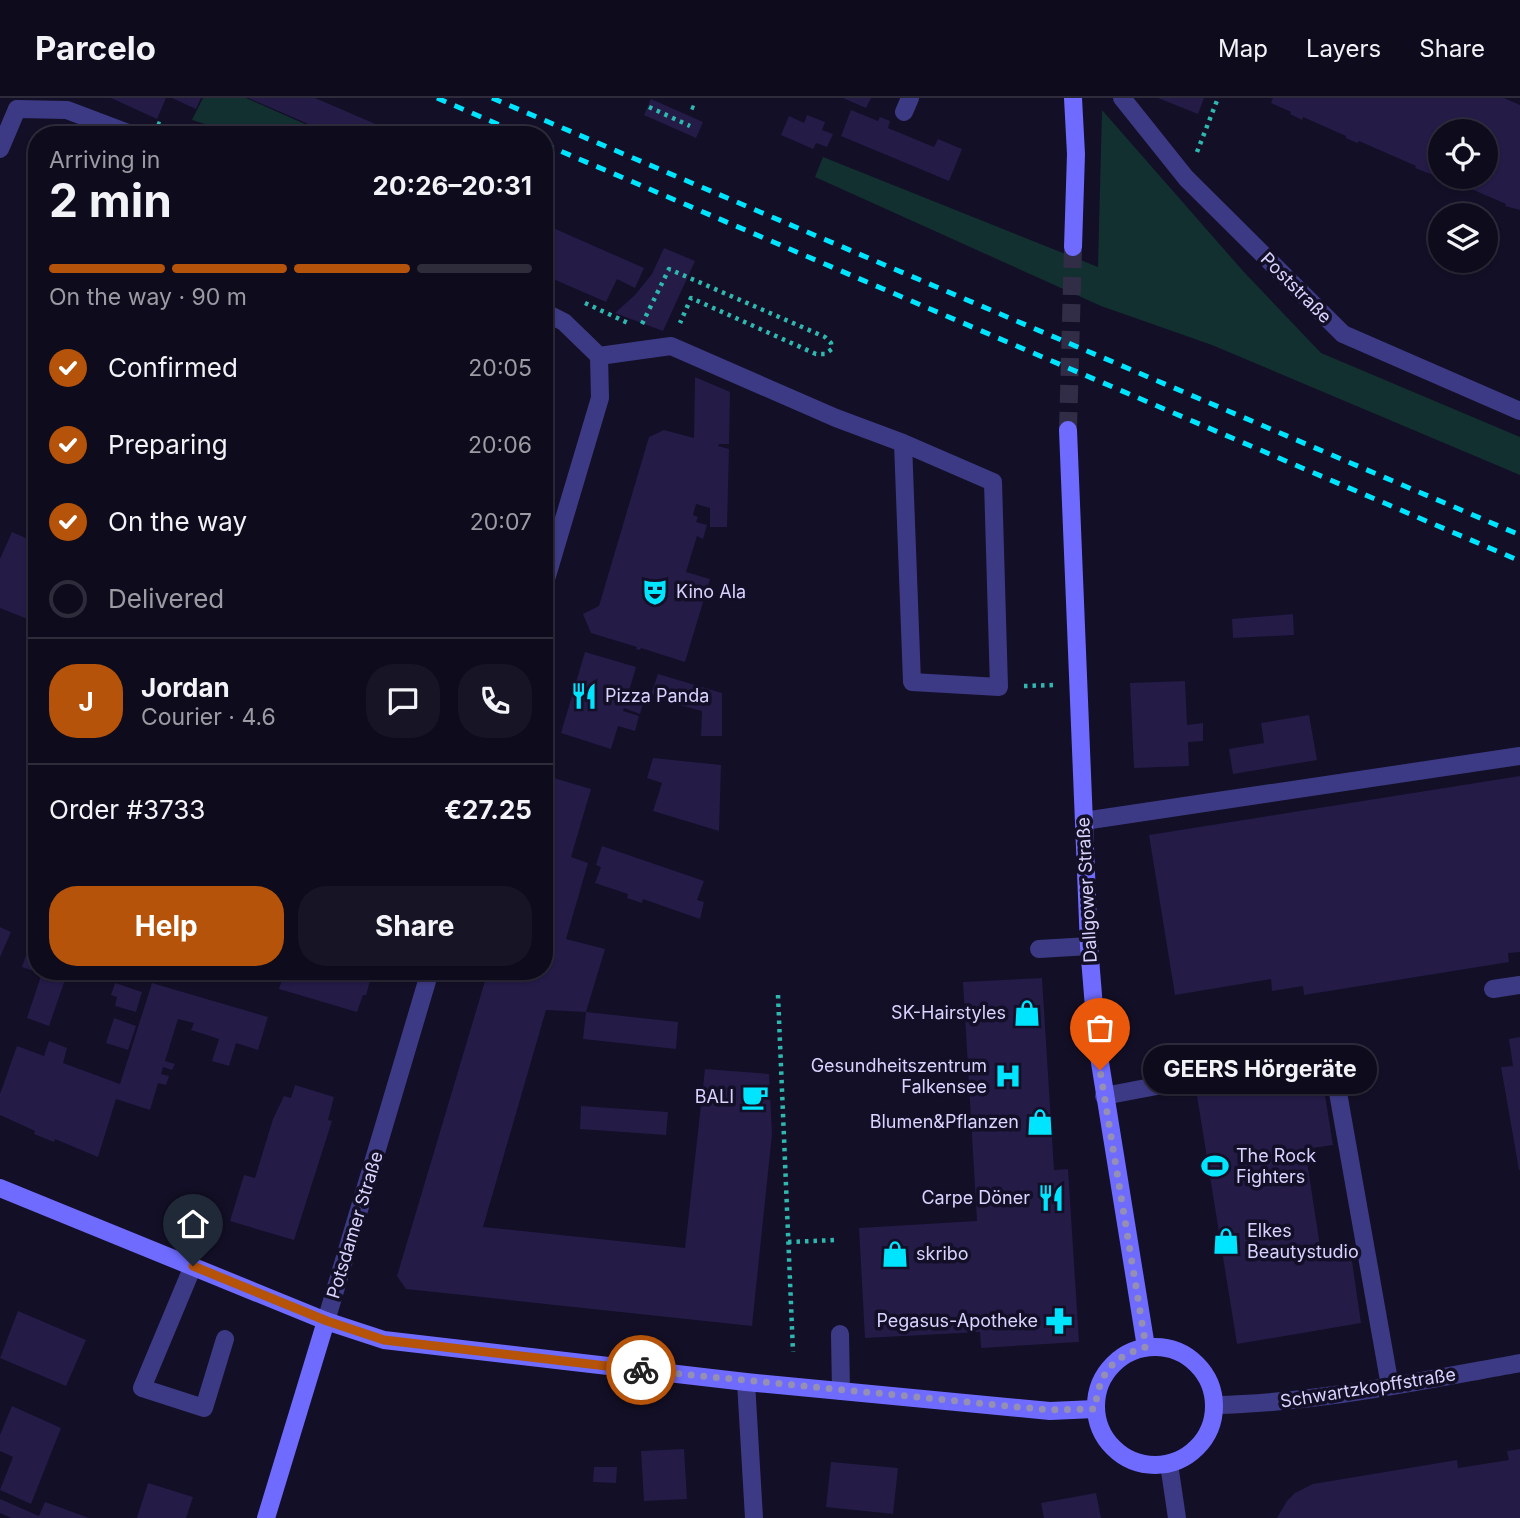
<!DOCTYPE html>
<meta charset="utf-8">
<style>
:root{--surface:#0e0b1c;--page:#171425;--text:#f1f3f6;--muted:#9b9ba3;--line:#2e2b3b;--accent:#b45309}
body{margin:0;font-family:Inter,sans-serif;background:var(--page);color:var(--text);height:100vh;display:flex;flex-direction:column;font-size:26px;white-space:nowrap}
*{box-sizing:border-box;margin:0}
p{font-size:23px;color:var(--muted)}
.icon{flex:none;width:38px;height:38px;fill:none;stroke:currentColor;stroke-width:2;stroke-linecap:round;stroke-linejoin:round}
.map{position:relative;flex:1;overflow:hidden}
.details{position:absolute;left:28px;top:28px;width:525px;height:854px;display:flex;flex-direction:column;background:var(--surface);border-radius:28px;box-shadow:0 2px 5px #0004,0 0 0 2px var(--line)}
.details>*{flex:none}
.buttons{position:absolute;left:1428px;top:21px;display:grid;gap:14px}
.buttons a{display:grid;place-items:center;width:70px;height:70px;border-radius:50%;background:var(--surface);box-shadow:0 2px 5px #0004,0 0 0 2px var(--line);font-size:35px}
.pin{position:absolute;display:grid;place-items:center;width:60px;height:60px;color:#fff;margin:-72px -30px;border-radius:50% 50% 50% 0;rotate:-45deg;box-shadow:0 0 7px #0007}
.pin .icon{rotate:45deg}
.courier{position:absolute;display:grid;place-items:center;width:70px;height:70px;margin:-35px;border:5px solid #b45309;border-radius:50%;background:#fff;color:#222;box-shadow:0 2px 9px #0007}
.bubble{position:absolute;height:49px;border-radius:24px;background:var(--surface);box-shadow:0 2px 5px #0004,0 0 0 2px var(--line);font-size:23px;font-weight:700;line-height:49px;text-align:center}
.overview em{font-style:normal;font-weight:700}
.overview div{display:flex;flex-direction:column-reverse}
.overview{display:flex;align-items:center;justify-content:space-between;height:119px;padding:0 21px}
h1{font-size:46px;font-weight:700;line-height:52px}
.bar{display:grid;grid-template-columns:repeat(4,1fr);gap:10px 7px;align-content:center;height:84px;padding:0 21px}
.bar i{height:9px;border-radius:5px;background:var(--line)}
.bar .on{background:var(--accent)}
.bar p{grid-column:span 4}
.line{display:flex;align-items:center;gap:18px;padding:0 21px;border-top:2px solid var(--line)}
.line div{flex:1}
.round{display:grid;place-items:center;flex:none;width:74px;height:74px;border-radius:28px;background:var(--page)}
ol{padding:0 21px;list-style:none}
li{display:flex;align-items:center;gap:21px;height:77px}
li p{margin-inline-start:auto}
li .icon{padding:7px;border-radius:50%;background:var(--accent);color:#fff;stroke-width:4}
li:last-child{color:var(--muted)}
li i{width:38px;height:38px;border:4px solid var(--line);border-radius:50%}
.action{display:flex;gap:14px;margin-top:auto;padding:14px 21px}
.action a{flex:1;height:80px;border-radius:28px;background:var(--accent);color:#fff;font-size:28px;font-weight:700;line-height:80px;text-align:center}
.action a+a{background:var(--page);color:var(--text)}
header{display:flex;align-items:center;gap:42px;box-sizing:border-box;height:98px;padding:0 35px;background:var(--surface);border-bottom:2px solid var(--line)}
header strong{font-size:33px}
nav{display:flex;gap:38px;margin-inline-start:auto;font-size:24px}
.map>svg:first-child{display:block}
.green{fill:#12302f}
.building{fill:#241b47;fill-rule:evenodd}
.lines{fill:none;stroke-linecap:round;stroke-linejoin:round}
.secondary-tunnel{stroke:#312d47;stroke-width:18;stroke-dasharray:18 9;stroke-linecap:butt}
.path{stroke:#2fb8b0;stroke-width:4.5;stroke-dasharray:3.5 5;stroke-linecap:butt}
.lane{stroke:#3d3a85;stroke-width:18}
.street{stroke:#3d3a85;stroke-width:18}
.secondary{stroke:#6f6bff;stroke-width:18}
.rail{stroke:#00e5ff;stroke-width:5;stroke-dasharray:10 9;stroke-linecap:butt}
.done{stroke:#948fb3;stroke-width:7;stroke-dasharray:0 12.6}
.route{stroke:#b45309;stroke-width:9}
.labels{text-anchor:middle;stroke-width:7;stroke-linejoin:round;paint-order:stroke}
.street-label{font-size:18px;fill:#d9d4ff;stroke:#130f26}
.poi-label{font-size:18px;fill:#d9d4ff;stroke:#130f26;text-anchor:end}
</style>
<header>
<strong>Parcelo</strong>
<nav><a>Map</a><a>Layers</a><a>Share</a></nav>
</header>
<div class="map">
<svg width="1520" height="1420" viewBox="0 0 1520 1420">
<rect width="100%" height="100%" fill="#130f26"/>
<g class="green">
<path d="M 203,0 L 246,0 L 323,34 L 322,37 L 302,33 L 205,26 L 192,22 Z"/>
<path d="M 1102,12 L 1243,173 L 1321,255 L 1520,339 L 1520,377 L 1212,247 L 1101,208 L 815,79 L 823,59 L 1098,169 Z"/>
</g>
<g class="building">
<path d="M 111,0 L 166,0 L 157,21 Z"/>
<path d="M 172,0 L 201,0 L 196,11 Z"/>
<path d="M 248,0 L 315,0 L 401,37 L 334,37 Z"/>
<path d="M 843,0 L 871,0 L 866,10 Z"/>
<path d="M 1158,0 L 1204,0 L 1198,16 Z"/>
<path d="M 1273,0 L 1504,0 L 1520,7 L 1520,112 L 1505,108 L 1506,106 L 1448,81 L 1447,83 L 1433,77 L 1415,70 L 1416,68 L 1359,43 L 1357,45 L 1346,40 L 1346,38 L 1303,19 L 1302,22 L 1290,16 L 1291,14 L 1271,5 ZM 1440,33 L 1486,33 L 1486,79 L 1440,79 Z"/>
<path d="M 651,1 L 703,24 L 696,40 L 644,17 Z"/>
<path d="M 851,12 L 878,23 L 880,19 L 890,23 L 888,30 L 934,49 L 938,41 L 962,51 L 949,83 L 841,38 Z"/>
<path d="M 807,17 L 825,24 L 822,32 L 833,36 L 827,49 L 816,45 L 813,51 L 781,37 L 789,18 L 804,25 Z"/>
<path d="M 544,126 L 644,170 L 635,190 L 617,181 L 606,204 L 544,177 Z"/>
<path d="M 664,150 L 695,163 L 663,233 L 615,215 L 635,197 L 652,176 Z"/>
<path d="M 695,279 L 730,294 L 729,346 L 719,346 L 718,348 L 729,351 L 727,429 L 710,429 L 710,410 L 696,406 L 693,417 L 698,419 L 696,424 L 707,427 L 703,441 L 697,438 L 686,474 L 710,481 L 685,564 L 641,550 L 640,552 L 636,551 L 637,549 L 591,535 L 583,516 L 599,508 L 649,339 L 664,332 L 694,340 Z"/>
<path d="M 12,434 L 37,445 L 37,504 L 30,522 L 0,510 L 0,461 Z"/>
<path d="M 1293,516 L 1294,537 L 1233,540 L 1232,521 Z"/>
<path d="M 585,554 L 636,569 L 629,593 L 645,598 L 640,616 L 624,610 L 623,613 L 639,618 L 635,633 L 618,628 L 611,651 L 561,635 Z"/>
<path d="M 658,576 L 722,595 L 722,638 L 701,638 L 702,613 L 664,603 L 665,600 L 651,596 Z"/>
<path d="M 1185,583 L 1187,627 L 1203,625 L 1203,643 L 1188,644 L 1189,668 L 1134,670 L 1130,585 Z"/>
<path d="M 1309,617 L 1317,662 L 1233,676 L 1229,651 L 1264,645 L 1261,625 Z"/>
<path d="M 653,660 L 721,667 L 719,733 L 653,713 L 662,685 L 647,680 Z"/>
<path d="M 547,678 L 591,691 L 571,759 L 588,765 L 566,841 L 605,851 L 586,914 L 546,912 L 483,1129 L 685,1150 L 705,971 L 769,976 L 772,1036 L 752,1228 L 406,1191 L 397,1178 L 488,873 L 544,873 L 544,689 Z"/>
<path d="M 1520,678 L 1520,854 L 1508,855 L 1509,864 L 1304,897 L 1303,888 L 1272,893 L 1271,881 L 1175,897 L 1149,737 Z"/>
<path d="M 602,748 L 704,783 L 697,802 L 704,804 L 700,821 L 643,801 L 642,805 L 627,800 L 628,796 L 595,785 L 601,769 L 596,767 Z"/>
<path d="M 0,829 L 11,834 L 0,859 Z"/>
<path d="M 34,834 L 37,835 L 37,874 L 22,869 Z"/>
<path d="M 37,873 L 68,873 L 49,928 L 27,920 L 42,875 Z"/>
<path d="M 133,873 L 148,873 L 153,875 L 151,882 L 132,877 Z"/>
<path d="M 285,873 L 373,873 L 366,897 L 363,897 L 357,914 L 279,891 Z"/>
<path d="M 1042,880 L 1054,1072 L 1068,1071 L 1079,1244 L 981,1250 L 980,1234 L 865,1240 L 859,1130 L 977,1123 L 963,884 Z"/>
<path d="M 115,885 L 142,894 L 136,914 L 115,908 L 117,899 L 111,897 Z"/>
<path d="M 152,885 L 268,919 L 258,952 L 236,945 L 229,968 L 212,963 L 219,941 L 191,932 L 194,925 L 178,921 L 165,963 L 175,966 L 172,972 L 163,969 L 161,976 L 169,978 L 166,987 L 158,985 L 150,1012 L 116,1001 L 98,1059 L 55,1041 L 54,1044 L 34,1036 L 35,1033 L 0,1017 L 0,996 L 17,948 L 44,958 L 49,943 L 67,950 L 63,965 L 120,986 Z"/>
<path d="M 586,914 L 678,924 L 676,951 L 583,941 Z"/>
<path d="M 114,920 L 136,928 L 128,952 L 106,945 Z"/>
<path d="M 1520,939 L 1520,1072 L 1519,1072 L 1501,969 L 1513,968 L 1509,941 Z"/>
<path d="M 1322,979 L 1333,1047 L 1305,1051 L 1322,1161 L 1351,1156 L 1361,1225 L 1237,1246 L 1197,998 Z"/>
<path d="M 295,987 L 334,999 L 328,1022 L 332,1023 L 294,1142 L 230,1123 L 244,1077 L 255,1080 L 273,1021 L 284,998 L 291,1000 Z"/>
<path d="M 581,1008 L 668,1014 L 666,1037 L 580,1031 Z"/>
<path d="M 18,1213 L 86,1242 L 66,1288 L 0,1260 Z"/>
<path d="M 12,1308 L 61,1330 L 31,1406 L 0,1392 L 13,1359 L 0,1353 L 0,1337 Z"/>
<path d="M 684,1351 L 687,1401 L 644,1403 L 641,1353 Z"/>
<path d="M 1520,1351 L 1520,1420 L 1277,1420 L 1287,1403 L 1295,1395 L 1313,1386 L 1457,1362 L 1458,1370 L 1509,1362 L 1507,1353 Z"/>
<path d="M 831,1364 L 898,1370 L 893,1416 L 826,1409 Z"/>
<path d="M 594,1369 L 617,1369 L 616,1385 L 593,1384 Z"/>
<path d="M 148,1385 L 193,1399 L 186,1420 L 137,1420 Z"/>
<path d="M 1096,1395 L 1101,1420 L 1044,1420 L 1041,1405 Z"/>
<path d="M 0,1401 L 39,1418 L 45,1404 L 89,1420 L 11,1420 L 0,1415 Z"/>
</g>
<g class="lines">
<path class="secondary-tunnel" d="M 1068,332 L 1073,149"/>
<g class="path">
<path d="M 649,9 L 690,28"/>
<path d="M 691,9 L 699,12"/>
<path d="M 157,25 L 175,32 L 261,37"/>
<path d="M 1197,54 L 1218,0"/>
<path d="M 585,205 L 628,225"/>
<path d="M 642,226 L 669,171 L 825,239 L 831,245 L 832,251 L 825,256 L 816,256 L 691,200 L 680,225"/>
<path d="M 1024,588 L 1054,587"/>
<path d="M 778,897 L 793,1254"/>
<path d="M 788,1144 L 836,1142"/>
</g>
<g class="lane">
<path d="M 904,14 L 910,0"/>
<path d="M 599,258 L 671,248 L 836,320 L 903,345 L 993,384 L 999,589 L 912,584 L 903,345"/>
<path d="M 1084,723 L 1520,658"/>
<path d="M 1039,851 L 1089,848"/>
<path d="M 1493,891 L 1520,887"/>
<path d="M 1104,998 L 1331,955 L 1390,1288"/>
<path d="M 193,1168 L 142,1290 L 204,1310 L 225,1241"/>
<path d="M 840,1236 L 841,1293"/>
</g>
<g class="street">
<path d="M 1122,0 L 1186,80 L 1343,236 L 1520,313"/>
<path d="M 17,11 L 67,12 L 133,37"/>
<path d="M 0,51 L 17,11"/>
<path d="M 544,214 L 564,224 L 599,258 L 600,300 L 544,488"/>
<path d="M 326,1223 L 430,873"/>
<path d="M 746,1284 L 754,1420"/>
<path d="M 1215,1307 C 1318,1305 1419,1283 1520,1265"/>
<path d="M 1169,1366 L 1177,1420"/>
</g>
<g class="secondary">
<path d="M 1073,149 L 1076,56 L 1073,0"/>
<path d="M 1068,332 L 1089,848 L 1097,946 L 1146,1249"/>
<path d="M 0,1090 L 326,1223 L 384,1242 L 746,1284 L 1050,1313 L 1095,1311"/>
<circle cx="1155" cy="1308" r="59"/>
<path d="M 266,1420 L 326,1223"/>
</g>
<g class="rail">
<path d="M 437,0 L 523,37"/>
<path d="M 492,0 L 1520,437"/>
<path d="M 544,46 L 1520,463"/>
</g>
</g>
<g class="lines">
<path class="done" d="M 641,1272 L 1049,1312 L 1095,1311 C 1099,1276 1111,1259 1146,1249 L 1100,972"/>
<path class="route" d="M 193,1168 L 327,1223 L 384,1242 L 641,1272"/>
</g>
<defs>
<symbol id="theatre-bare" viewBox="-9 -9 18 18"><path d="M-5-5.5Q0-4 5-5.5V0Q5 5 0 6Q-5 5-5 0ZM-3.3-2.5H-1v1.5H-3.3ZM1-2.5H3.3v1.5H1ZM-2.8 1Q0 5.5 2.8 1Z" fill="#00e5ff" stroke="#130f26" stroke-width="2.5" paint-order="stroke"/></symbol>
<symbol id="restaurant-bare" viewBox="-9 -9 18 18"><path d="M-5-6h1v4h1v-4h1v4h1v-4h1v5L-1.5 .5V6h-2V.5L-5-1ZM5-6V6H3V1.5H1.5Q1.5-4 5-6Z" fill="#00e5ff" stroke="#130f26" stroke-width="2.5" paint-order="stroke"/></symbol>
<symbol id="shop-bare" viewBox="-9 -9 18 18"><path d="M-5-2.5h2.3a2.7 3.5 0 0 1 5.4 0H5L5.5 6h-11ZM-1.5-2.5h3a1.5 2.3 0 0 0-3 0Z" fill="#00e5ff" stroke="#130f26" stroke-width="2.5" paint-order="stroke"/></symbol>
<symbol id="hospital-bare" viewBox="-9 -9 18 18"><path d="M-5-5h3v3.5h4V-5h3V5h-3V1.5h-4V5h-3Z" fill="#00e5ff" stroke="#130f26" stroke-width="2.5" paint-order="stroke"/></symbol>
<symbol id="cafe-bare" viewBox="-9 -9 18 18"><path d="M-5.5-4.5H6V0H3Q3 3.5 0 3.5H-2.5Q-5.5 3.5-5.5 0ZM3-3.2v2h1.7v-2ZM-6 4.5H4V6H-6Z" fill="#00e5ff" stroke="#130f26" stroke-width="2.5" paint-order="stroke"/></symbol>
<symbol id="stadium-bare" viewBox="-9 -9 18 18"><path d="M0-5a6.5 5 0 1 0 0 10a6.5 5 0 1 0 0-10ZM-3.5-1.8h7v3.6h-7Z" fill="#00e5ff" stroke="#130f26" stroke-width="2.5" paint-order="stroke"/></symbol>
<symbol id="pharmacy-bare" viewBox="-9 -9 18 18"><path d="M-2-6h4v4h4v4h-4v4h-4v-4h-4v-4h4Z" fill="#00e5ff" stroke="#130f26" stroke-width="2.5" paint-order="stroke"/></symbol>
</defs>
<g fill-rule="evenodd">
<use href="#theatre-bare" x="636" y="475" width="38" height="38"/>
<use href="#restaurant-bare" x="565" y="579" width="38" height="38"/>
<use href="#shop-bare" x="1008" y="896" width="38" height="38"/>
<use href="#hospital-bare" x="989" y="959" width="38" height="38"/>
<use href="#cafe-bare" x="736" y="980" width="38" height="38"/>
<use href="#shop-bare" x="1021" y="1005" width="38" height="38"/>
<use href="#stadium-bare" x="1196" y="1049" width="38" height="38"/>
<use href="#restaurant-bare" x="1032" y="1081" width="38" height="38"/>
<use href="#shop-bare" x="1207" y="1124" width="38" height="38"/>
<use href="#shop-bare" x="876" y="1137" width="38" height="38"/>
<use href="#pharmacy-bare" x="1040" y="1204" width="38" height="38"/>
</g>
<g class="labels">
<g class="street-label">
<text transform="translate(1296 190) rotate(45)" y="6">Poststraße</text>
<text transform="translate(1087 792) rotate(-93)" y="6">Dallgower Straße</text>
<text transform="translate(355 1127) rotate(-73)" y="6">Potsdamer Straße</text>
<text transform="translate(1368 1290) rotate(-9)" y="6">Schwartzkopffstraße</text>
</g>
<g class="poi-label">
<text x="676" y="500" text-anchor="start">Kino Ala</text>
<text x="605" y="604" text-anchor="start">Pizza Panda</text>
<text x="1006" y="921">SK-Hairstyles</text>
<text x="987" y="974">Gesundheitszentrum<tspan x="987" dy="21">Falkensee</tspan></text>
<text x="734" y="1005">BALI</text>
<text x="1019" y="1030">Blumen&amp;Pflanzen</text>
<text x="1236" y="1064" text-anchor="start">The Rock<tspan x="1236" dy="21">Fighters</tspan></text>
<text x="1030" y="1106">Carpe Döner</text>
<text x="1247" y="1139" text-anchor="start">Elkes<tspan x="1247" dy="21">Beautystudio</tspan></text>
<text x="916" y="1162" text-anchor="start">skribo</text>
<text x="1038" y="1229">Pegasus-Apotheke</text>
</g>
</g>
</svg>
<div class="buttons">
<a><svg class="icon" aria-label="locate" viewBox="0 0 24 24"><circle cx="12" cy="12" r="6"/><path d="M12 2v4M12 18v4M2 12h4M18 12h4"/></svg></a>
<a><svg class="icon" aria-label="layers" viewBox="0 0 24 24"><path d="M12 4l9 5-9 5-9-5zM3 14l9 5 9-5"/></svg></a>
</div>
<div class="pin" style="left:1100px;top:972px;background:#ea580c"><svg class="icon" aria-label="bag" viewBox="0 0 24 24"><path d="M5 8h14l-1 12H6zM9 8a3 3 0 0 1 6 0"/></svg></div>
<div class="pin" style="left:193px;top:1168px;background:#1f2937"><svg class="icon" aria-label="home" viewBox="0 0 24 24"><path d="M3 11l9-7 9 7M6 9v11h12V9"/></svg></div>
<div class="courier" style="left:641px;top:1272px"><svg class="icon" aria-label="bike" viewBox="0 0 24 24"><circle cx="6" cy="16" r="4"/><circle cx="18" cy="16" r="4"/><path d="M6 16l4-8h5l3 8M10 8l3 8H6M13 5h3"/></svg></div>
<div class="bubble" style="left:1143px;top:947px;width:234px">GEERS Hörgeräte</div>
<section class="details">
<div class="overview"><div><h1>2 min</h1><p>Arriving in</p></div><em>20:26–20:31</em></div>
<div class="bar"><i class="on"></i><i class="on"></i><i class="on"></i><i></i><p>On the way · 90 m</p></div>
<ol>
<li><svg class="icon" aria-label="check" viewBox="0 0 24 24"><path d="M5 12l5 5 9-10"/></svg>Confirmed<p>20:05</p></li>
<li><svg class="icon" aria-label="check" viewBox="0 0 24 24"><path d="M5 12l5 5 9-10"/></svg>Preparing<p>20:06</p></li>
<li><svg class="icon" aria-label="check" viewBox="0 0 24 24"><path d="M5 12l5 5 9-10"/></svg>On the way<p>20:07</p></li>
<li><i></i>Delivered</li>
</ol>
<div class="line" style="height:126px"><b class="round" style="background:var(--accent);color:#fff">J</b><div><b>Jordan</b><p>Courier · 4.6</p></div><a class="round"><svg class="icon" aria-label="chat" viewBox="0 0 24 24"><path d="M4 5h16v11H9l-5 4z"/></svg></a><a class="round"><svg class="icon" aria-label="phone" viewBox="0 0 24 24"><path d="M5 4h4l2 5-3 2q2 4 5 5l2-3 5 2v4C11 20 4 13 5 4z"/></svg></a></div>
<div class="line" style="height:91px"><div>Order #3733</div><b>€27.25</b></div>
<div class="action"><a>Help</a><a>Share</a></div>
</section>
</div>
